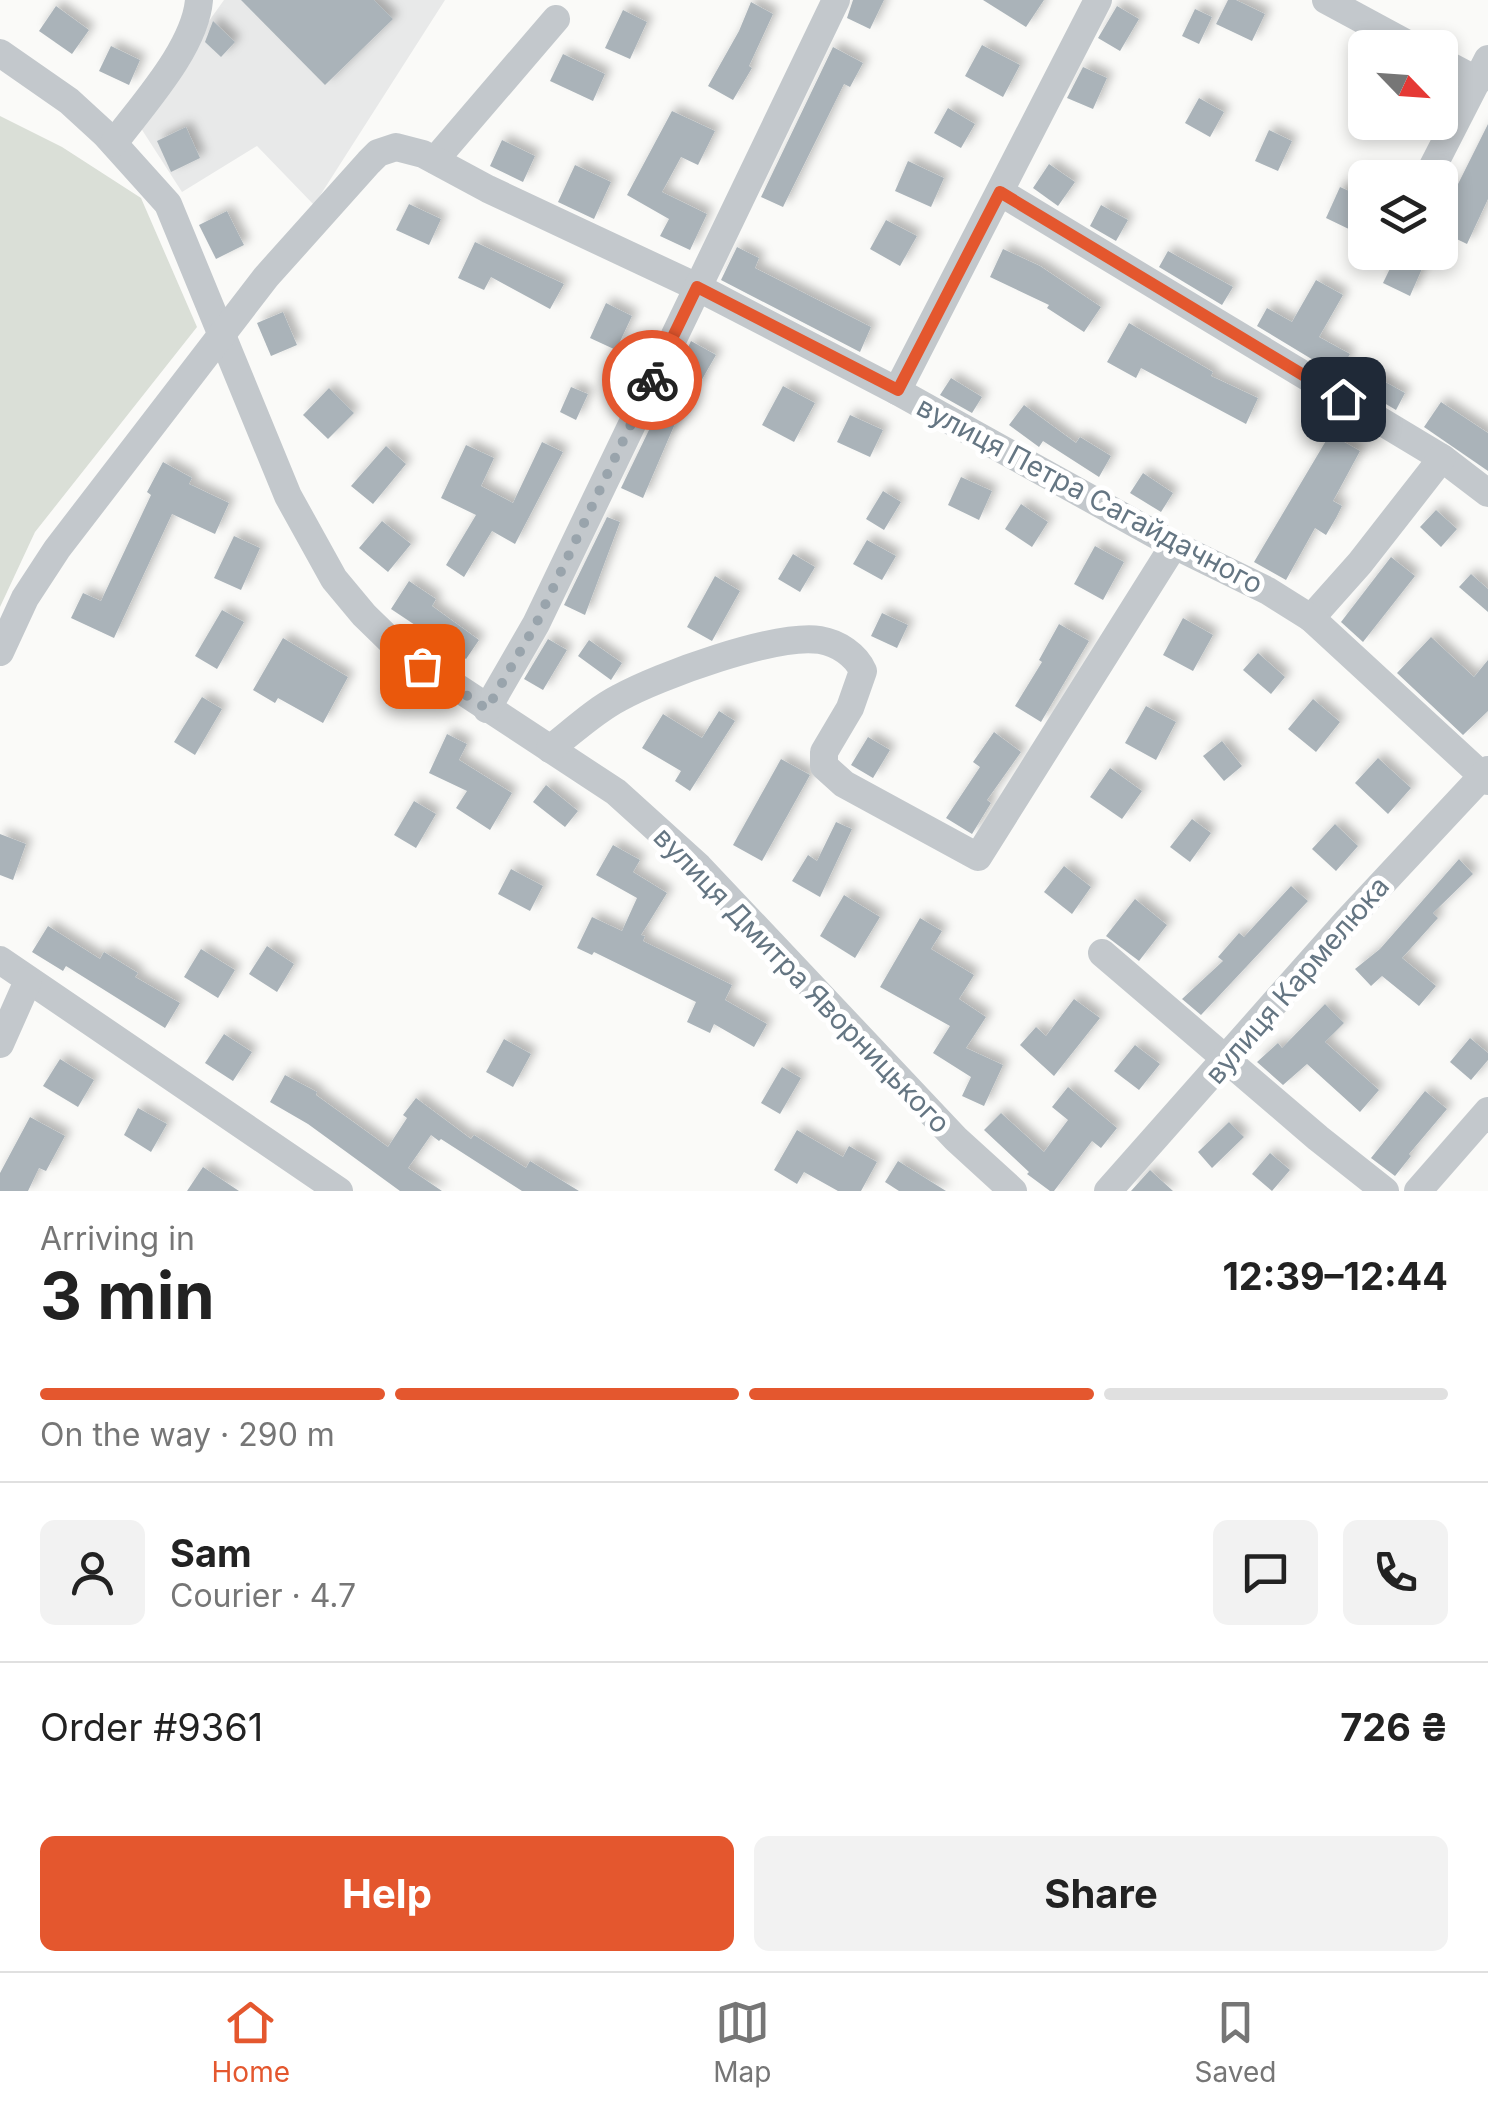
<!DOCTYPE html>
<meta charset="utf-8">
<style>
:root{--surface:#fff;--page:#f2f2f2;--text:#222;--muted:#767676;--line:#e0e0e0;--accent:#e4572e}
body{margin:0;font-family:Inter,sans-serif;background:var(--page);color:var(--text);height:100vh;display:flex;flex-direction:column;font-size:38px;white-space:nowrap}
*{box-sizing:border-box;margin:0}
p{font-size:32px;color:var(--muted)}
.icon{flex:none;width:55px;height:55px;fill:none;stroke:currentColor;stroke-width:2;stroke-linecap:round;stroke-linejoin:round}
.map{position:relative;height:1191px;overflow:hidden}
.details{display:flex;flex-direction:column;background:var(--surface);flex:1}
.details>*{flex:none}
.needle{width:65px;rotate:115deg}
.fabs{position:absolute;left:1348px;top:30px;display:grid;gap:20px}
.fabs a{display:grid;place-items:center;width:110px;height:110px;border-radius:15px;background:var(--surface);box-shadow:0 5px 15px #0003;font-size:50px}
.pin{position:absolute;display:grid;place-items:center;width:85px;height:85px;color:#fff;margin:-42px;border-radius:20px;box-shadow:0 5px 15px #0006}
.courier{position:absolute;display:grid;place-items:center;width:100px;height:100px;margin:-50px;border:8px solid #e4572e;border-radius:50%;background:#fff;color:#222;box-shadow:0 2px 12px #0007}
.overview em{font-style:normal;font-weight:700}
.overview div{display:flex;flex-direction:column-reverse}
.overview{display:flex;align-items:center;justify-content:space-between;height:170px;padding:0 40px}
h1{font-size:65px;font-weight:700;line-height:75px}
.bar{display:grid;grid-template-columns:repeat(4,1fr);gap:15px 10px;align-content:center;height:120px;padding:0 40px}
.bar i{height:12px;border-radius:8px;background:var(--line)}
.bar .on{background:var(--accent)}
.bar p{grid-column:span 4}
.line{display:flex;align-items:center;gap:25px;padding:0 40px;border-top:2px solid var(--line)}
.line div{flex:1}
.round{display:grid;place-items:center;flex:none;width:105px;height:105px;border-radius:15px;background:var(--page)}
.button{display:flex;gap:20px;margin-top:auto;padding:20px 40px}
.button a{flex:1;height:115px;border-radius:15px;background:var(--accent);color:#fff;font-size:40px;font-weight:700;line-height:115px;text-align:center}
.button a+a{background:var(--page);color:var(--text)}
.menu{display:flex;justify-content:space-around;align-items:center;height:140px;border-top:2px solid var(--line);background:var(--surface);font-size:28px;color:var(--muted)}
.menu a{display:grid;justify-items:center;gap:5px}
.menu .on{color:var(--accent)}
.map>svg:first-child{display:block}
.built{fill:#e8e9e9}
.green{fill:#dadfd7}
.building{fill:#aab3b9;filter:url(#shadow)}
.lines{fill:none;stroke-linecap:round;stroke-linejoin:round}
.minor{stroke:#c3c8cc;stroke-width:28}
.done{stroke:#99a4ac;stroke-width:10;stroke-dasharray:0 18}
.route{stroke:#e4572e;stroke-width:12}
.labels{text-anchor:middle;stroke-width:10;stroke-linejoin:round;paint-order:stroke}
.street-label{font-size:28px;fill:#657683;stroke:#fff}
</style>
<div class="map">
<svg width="1488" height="1191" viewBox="0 0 1488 1191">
<defs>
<filter id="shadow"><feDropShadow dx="6" dy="-6" stdDeviation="5" flood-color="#0004"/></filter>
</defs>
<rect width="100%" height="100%" fill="#fafaf8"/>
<path class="built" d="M 224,0 L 445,0 L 314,205 L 257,146 L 182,192 L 137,122 Z"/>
<path class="green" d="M 0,116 L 62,147 L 141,198 L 197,327 L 35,532 L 0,607 Z"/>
<g class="building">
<path d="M 241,0 L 374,0 L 393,19 L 325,85 Z"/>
<path d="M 853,0 L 884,0 L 870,29 L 847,18 Z"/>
<path d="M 983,0 L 1044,0 L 1026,27 Z"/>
<path d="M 1228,0 L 1236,0 L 1265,14 L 1252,41 L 1216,24 Z"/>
<path d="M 751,2 L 773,14 L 749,66 L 752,68 L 733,100 L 708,86 L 739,31 Z"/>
<path d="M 56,6 L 89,30 L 72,54 L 39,31 Z"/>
<path d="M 1117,6 L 1139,19 L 1120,51 L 1098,38 Z"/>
<path d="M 1195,9 L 1212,17 L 1199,44 L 1182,36 Z"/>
<path d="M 623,10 L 647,22 L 630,59 L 605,48 Z"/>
<path d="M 213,21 L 235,42 L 221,57 L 205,42 Z"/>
<path d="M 982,45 L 1020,65 L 1003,97 L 965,76 Z"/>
<path d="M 111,46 L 140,60 L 129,85 L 99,71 Z"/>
<path d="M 833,47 L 863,63 L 850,87 L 844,84 L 783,207 L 761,197 Z"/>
<path d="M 563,54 L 605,74 L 593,101 L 550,81 Z"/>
<path d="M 1083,67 L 1107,78 L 1093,109 L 1067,98 Z"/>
<path d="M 1199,98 L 1224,112 L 1210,137 L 1185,123 Z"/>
<path d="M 948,108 L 975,124 L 961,148 L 934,133 Z"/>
<path d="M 672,111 L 715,131 L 698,165 L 681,157 L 662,192 L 707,214 L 690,250 L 660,236 L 669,219 L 627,195 Z"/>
<path d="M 1488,124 L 1488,199 L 1467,244 L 1440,231 L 1440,220 Z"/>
<path d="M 186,127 L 200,158 L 171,172 L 157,141 Z"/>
<path d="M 1269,130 L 1292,141 L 1278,171 L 1255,161 Z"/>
<path d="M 502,140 L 535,156 L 523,182 L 490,166 Z"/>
<path d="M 908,161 L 944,178 L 931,207 L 895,191 Z"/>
<path d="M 1049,164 L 1075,182 L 1058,206 L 1033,188 Z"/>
<path d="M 575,165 L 611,182 L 594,219 L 558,202 Z"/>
<path d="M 1340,187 L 1365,198 L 1365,211 L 1355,232 L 1326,218 Z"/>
<path d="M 409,204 L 441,219 L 429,245 L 396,230 Z"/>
<path d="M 1101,205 L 1128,220 L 1116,241 L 1090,226 Z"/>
<path d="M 227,211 L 244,245 L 216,259 L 199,225 Z"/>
<path d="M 886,220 L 917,236 L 900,266 L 870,249 Z"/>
<path d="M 475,242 L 564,284 L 550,309 L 491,277 L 484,290 L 458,278 Z"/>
<path d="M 737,247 L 759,258 L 755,268 L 871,327 L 860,352 L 721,280 Z"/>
<path d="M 1003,249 L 1040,266 L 1101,307 L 1084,332 L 1047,308 L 1049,305 L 990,277 Z"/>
<path d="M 1168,251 L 1233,287 L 1222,305 L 1159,267 Z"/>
<path d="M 1398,252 L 1425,262 L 1410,296 L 1383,283 Z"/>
<path d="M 1316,280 L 1343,295 L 1319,337 L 1350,354 L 1338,375 L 1257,326 L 1267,308 L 1292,322 Z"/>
<path d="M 606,303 L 632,316 L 616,350 L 590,338 Z"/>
<path d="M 283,312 L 297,345 L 271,356 L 257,323 Z"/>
<path d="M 1129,323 L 1213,372 L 1211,376 L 1258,398 L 1246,424 L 1141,368 L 1136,378 L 1107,362 Z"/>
<path d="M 691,341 L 716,355 L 697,388 L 675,375 Z"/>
<path d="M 951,378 L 982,397 L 972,413 L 940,395 Z"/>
<path d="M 1378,378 L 1405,393 L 1396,410 L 1369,394 Z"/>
<path d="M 783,386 L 815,403 L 794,442 L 762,425 Z"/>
<path d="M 571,387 L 588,394 L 576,420 L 560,412 Z"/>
<path d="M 329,388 L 354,413 L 328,439 L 303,415 Z"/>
<path d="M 1441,402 L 1488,433 L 1488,471 L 1424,427 Z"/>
<path d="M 662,403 L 680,412 L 643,498 L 621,488 Z"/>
<path d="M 1024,405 L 1076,443 L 1080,437 L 1111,456 L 1099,477 L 1043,441 L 1039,447 L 1009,425 Z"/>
<path d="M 850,415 L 883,430 L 870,457 L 837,442 Z"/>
<path d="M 1330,434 L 1360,451 L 1333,501 L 1342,506 L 1336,518 L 1326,535 L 1315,528 L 1286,580 L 1254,562 Z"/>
<path d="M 542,442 L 563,452 L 515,544 L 492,531 L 464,577 L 446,565 L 476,515 L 441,498 L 466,445 L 494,458 L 481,486 L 513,503 Z"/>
<path d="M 386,446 L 406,464 L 373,504 L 351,486 Z"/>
<path d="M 163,462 L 192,478 L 189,484 L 229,503 L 215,534 L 172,514 L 114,638 L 71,618 L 83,593 L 101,601 L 151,495 L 147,492 Z"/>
<path d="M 1143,473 L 1173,493 L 1161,512 L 1130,493 Z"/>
<path d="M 961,477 L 992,491 L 979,520 L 948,505 Z"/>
<path d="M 883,491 L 901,502 L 884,530 L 866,519 Z"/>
<path d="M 1021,504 L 1048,522 L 1032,547 L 1005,529 Z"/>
<path d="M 1436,510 L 1457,529 L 1441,547 L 1420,527 Z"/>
<path d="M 607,517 L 620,522 L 585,615 L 564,605 Z"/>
<path d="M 382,521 L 411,544 L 388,572 L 359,548 Z"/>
<path d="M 234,536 L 260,548 L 241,590 L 214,578 Z"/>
<path d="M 867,540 L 896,556 L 882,580 L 853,564 Z"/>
<path d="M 1095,546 L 1124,562 L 1103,600 L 1074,584 Z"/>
<path d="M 793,554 L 815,567 L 800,592 L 778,579 Z"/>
<path d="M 1391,557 L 1415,576 L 1363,642 L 1341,622 Z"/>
<path d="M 1471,574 L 1488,589 L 1488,612 L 1459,587 Z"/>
<path d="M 715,576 L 740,591 L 712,641 L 687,627 Z"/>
<path d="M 409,581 L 436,599 L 432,606 L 479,640 L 466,659 L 391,609 Z"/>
<path d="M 222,610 L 244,622 L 217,669 L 195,656 Z"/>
<path d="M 882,613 L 908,625 L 897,648 L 871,636 Z"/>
<path d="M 1183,618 L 1213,635 L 1193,671 L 1163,655 Z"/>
<path d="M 1059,624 L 1089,641 L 1041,722 L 1015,706 L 1042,662 L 1039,660 Z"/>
<path d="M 1431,637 L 1474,677 L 1488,660 L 1488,711 L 1463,735 L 1397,673 Z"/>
<path d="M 283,638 L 348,677 L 323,723 L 278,698 L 275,703 L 253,690 Z"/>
<path d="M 548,639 L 567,650 L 543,690 L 524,679 Z"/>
<path d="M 589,640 L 622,663 L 611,680 L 578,656 Z"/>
<path d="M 1258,653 L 1285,677 L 1271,694 L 1243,670 Z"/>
<path d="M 202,697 L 222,709 L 195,755 L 174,742 Z"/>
<path d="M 1313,699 L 1340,722 L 1316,752 L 1288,729 Z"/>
<path d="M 1146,706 L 1176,722 L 1156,760 L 1125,743 Z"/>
<path d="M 719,711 L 735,721 L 690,791 L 675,781 L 681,771 L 642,748 L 663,714 L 702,738 Z"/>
<path d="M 994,732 L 1021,752 L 987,800 L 991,803 L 972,834 L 946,818 L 980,767 L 973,762 Z"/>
<path d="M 447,734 L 467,744 L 459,760 L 512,793 L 490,830 L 456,808 L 467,791 L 429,773 Z"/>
<path d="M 868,737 L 890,750 L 873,778 L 851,765 Z"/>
<path d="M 1222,741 L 1242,766 L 1224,781 L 1203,756 Z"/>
<path d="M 1378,758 L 1411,788 L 1388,814 L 1355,783 Z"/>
<path d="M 781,759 L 810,775 L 762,861 L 733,845 Z"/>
<path d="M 1110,768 L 1142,791 L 1122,819 L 1090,797 Z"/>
<path d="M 546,785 L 578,811 L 565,827 L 533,802 Z"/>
<path d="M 414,801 L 436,814 L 416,848 L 394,835 Z"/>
<path d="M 1192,819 L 1211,833 L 1190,862 L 1170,847 Z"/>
<path d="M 836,822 L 852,829 L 820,897 L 792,881 L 808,855 L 817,861 Z"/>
<path d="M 1335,824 L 1358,846 L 1336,871 L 1312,849 Z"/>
<path d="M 0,834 L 26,844 L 13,880 L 0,875 Z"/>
<path d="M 613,845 L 640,860 L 633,872 L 667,893 L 641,935 L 645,936 L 643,941 L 732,985 L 725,1000 L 767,1024 L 754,1047 L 714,1024 L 710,1033 L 687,1022 L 696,1002 L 594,952 L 592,955 L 577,948 L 592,917 L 622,931 L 637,898 L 596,875 Z"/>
<path d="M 1459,859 L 1473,874 L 1433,913 L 1438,918 L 1402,958 L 1436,986 L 1419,1006 L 1382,976 L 1371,986 L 1355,969 L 1380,949 Z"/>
<path d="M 1064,866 L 1091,887 L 1072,914 L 1044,892 Z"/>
<path d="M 511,869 L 543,886 L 530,911 L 498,894 Z"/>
<path d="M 1291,886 L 1308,901 L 1201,1015 L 1182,999 L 1223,961 L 1218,957 L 1239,933 L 1244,937 Z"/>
<path d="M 844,895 L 880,917 L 855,958 L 820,936 Z"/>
<path d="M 1135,899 L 1167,925 L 1139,961 L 1106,936 Z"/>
<path d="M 920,918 L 942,931 L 931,949 L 974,975 L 959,999 L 986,1017 L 966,1048 L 1003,1065 L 984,1106 L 962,1096 L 971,1077 L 933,1053 L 950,1026 L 880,987 Z"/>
<path d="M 48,926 L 100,959 L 104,952 L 138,973 L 135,977 L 180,1003 L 165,1028 L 66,966 L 63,971 L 32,952 Z"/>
<path d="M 267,946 L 294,964 L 277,992 L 249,974 Z"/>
<path d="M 201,949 L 235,970 L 218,998 L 184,977 Z"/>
<path d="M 1074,999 L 1100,1018 L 1054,1076 L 1020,1045 L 1036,1027 L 1046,1036 Z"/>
<path d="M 1325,1004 L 1344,1023 L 1325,1042 L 1379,1090 L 1360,1112 L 1307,1064 L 1283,1085 L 1257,1062 L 1278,1043 L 1282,1048 Z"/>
<path d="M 224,1034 L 252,1052 L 233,1081 L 205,1063 Z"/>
<path d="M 1470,1038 L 1488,1053 L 1488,1060 L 1471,1080 L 1450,1062 Z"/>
<path d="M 504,1039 L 531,1054 L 513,1087 L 486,1072 Z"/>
<path d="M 1135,1045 L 1160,1064 L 1139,1090 L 1114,1071 Z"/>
<path d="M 60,1059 L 94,1080 L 78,1107 L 43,1086 Z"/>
<path d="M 782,1067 L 801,1078 L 780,1114 L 761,1103 Z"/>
<path d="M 285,1075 L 317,1092 L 316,1095 L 388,1147 L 407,1118 L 403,1115 L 416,1098 L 471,1139 L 474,1135 L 526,1168 L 530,1161 L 579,1191 L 522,1191 L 441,1139 L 439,1141 L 431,1135 L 408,1168 L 442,1191 L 400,1191 L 308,1124 L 270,1102 Z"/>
<path d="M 1068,1087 L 1117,1128 L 1101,1148 L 1092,1141 L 1054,1191 L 1050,1191 L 1027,1174 L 1029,1172 L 984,1130 L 1001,1113 L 1044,1152 L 1068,1120 L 1052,1107 Z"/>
<path d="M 1425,1091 L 1447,1109 L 1409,1154 L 1411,1156 L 1395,1176 L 1371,1158 Z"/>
<path d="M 138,1108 L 167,1124 L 151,1152 L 124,1135 Z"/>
<path d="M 30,1117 L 65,1136 L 46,1171 L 39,1168 L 28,1191 L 0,1191 L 0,1173 Z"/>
<path d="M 1229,1122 L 1244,1137 L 1212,1168 L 1198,1152 Z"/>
<path d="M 797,1130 L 843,1157 L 849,1146 L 877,1162 L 861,1191 L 838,1191 L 804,1172 L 797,1184 L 774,1170 Z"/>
<path d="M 1270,1153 L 1290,1170 L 1272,1191 L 1252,1174 Z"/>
<path d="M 898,1161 L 946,1191 L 899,1191 L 885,1182 Z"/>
<path d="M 203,1167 L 239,1191 L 187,1191 Z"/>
<path d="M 1150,1170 L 1173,1191 L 1131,1191 Z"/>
</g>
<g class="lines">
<g class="minor">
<path d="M 1326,0 L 1415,48"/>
<path d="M 0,53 L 69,101 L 105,134 L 168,204 L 288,496 L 334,579 L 364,615 L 400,650 L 616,792 L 699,867 L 956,1139 L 1013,1191"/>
<path d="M 1440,61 L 1478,81"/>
<path d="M 114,143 C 143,104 195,48 199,0"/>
<path d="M 435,160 L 556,19"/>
<path d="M 1427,178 L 1488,59"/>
<path d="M 1000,192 L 1442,458 L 1488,493"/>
<path d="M 897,391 L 1098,0"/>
<path d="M 1311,618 L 1360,563 L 1442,458"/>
<path d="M 0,652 L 25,598 L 57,549 L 266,277 L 369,162 L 378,153 L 396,147 L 423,154 L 488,189 L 697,287 L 897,391 L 1174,545 L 1268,591 L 1311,618 L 1488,781"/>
<path d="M 487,709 L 536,624 L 836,0"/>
<path d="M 550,749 C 572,732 594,711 619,698 C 658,676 777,633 820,640 C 838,643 856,655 863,671 L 850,708 L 824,752 L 824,766 L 844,784 L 978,857 L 1174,545"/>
<path d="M 1102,953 L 1318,1138 L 1385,1191"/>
<path d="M 0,960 L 339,1191"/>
<path d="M 0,1044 L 28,981"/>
<path d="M 1108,1191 L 1347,921 L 1488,770"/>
<path d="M 1418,1191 L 1488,1111"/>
</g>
</g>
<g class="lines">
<path class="done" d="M 422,666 L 487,709 L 536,624 L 652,380"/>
<path class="route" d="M 652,380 L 697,287 L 898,390 L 1000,192 L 1343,399"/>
</g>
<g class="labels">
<g class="street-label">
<text transform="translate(1090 495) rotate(28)" y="10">вулиця Петра Сагайдачного</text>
<text transform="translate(802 980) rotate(46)" y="10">вулиця Дмитра Яворницького</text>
<text transform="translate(1297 980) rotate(-49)" y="10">вулиця Кармелюка</text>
</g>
</g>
</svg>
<div class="fabs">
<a><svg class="needle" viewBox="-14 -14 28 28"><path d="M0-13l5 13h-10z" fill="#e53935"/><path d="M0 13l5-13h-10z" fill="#767676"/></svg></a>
<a><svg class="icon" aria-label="layers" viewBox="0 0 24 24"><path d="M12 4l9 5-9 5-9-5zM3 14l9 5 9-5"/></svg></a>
</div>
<div class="pin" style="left:422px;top:666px;background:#ea580c"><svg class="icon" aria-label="bag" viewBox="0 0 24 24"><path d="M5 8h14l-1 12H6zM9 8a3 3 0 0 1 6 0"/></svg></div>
<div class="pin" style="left:1343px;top:399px;background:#1f2937"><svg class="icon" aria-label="home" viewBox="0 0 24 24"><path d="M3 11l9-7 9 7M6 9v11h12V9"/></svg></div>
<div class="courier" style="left:652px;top:380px"><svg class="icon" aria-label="bike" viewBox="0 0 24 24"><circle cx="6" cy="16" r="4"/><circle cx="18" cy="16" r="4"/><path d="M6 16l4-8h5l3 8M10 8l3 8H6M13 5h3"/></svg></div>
</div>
<section class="details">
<div class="overview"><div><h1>3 min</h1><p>Arriving in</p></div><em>12:39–12:44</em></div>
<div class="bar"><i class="on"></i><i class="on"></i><i class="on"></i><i></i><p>On the way · 290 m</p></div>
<div class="line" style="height:180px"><a class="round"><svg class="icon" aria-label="person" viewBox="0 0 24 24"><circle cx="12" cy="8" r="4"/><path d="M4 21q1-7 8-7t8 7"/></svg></a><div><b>Sam</b><p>Courier · 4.7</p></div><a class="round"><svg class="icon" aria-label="chat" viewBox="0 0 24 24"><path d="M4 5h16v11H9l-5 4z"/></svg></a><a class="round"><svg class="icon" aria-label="phone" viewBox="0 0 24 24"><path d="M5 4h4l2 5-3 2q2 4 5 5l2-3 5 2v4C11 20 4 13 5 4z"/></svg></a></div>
<div class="line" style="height:130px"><div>Order #9361</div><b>726 ₴</b></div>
<div class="button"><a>Help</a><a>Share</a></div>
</section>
<nav class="menu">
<a class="on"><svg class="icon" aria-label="home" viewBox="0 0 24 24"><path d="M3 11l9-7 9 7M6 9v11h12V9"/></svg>Home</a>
<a><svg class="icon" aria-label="map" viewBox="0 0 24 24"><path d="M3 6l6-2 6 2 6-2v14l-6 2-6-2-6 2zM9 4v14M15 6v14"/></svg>Map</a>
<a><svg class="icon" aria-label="saved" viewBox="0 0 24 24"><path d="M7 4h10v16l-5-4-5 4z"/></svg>Saved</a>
</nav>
